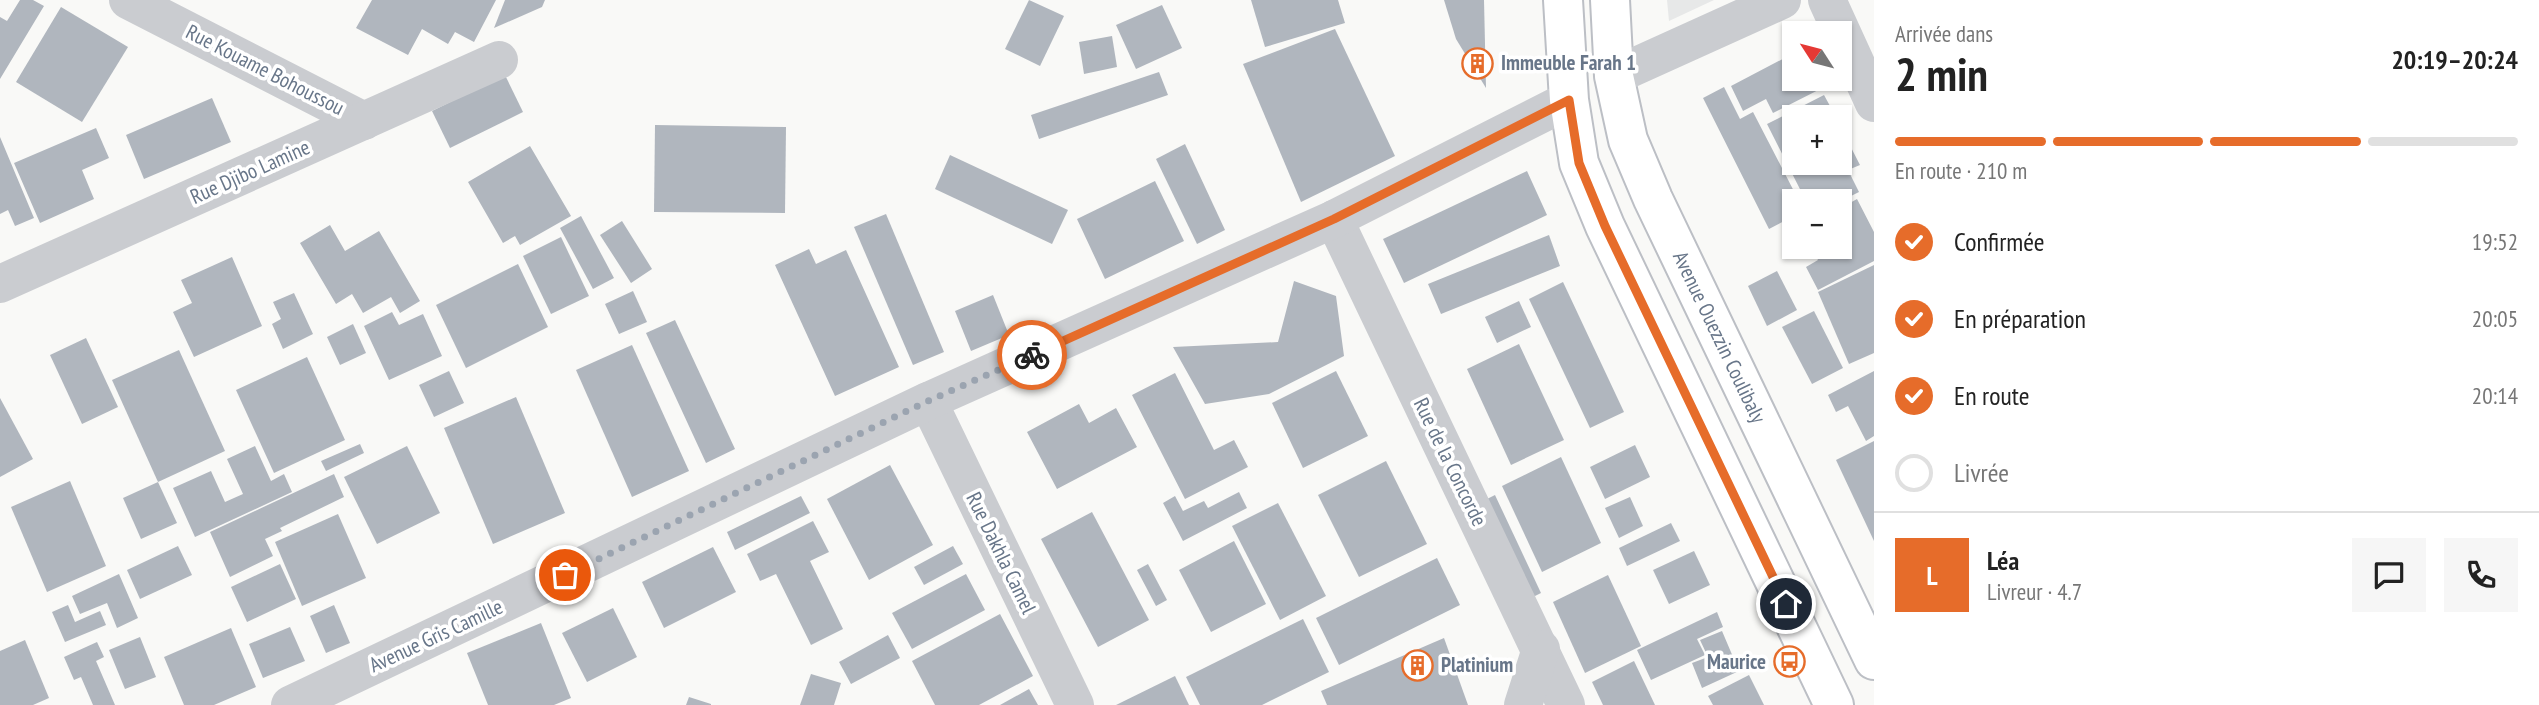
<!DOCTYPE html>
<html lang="fr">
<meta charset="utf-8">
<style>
:root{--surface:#fff;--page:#f6f6f6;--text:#222;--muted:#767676;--line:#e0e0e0;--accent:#e66c2a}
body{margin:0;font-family:"PT Sans Narrow",sans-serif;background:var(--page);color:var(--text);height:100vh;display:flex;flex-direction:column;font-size:26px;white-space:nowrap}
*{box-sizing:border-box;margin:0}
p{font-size:23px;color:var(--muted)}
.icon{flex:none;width:38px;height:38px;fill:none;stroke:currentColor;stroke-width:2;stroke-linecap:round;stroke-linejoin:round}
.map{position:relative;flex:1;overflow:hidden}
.details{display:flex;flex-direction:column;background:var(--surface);width:665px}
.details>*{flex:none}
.needle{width:46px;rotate:306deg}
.controls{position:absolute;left:1782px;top:21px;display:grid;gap:14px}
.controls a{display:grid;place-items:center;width:70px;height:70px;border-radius:0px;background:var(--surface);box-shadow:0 2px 5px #0004;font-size:35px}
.pin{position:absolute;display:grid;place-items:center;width:60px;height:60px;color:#fff;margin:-30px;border:4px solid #fff;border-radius:50%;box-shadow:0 2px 7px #0007}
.courier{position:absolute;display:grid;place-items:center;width:70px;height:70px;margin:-35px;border:5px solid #e66c2a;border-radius:50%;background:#fff;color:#222;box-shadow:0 2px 9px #0007}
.summary em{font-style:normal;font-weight:600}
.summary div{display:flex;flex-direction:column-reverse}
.summary{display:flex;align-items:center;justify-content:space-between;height:119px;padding:0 21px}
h1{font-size:46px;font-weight:600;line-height:52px}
.bar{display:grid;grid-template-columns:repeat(4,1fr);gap:10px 7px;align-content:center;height:84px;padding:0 21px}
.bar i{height:9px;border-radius:5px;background:var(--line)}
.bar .active{background:var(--accent)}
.bar p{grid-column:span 4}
.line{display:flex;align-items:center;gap:18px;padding:0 21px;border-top:2px solid var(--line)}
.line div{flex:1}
.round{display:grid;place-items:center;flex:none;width:74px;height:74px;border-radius:0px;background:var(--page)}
ol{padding:0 21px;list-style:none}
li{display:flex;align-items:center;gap:21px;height:77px}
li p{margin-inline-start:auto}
li .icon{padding:7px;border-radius:50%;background:var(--accent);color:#fff;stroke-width:4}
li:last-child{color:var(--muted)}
li i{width:38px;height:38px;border:4px solid var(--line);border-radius:50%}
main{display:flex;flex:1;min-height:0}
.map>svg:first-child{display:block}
.built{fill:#e7e8e8}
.building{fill:#b0b6be}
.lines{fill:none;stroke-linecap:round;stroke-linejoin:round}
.secondary-casing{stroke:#bcbfc5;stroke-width:42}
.street{stroke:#caccd0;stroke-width:38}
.secondary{stroke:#fff;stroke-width:38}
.done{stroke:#9ba4b0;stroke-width:7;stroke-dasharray:0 12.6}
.route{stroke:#e66c2a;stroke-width:9}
.labels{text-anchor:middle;stroke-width:7;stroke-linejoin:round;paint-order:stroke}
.poi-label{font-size:21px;font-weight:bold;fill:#687689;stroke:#fff;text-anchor:start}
.street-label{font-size:21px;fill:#687689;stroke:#fff}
</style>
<main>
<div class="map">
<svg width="1874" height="705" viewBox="0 0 1874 705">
<rect width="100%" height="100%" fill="#f9f9f7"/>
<path class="built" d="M 1667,0 L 1714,0 L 1669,21 Z"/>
<g class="building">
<path d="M 20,0 L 33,0 L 44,6 L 0,79 L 0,17 L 7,21 Z"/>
<path d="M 372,0 L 496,0 L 474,42 L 455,32 L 448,44 L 422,29 L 408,55 L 356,28 Z"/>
<path d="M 505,0 L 545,0 L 542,7 L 494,28 Z"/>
<path d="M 1029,0 L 1064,16 L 1040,66 L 1005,49 Z"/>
<path d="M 1251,0 L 1338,0 L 1345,23 L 1265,47 Z"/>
<path d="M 1444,0 L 1484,0 L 1486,88 L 1456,39 Z"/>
<path d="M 1162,5 L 1182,48 L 1136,69 L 1116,25 Z"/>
<path d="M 61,7 L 128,47 L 82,122 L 16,82 Z"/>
<path d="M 1335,29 L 1395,156 L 1301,202 L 1243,64 Z"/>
<path d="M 1112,36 L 1117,67 L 1084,74 L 1079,42 Z"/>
<path d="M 1794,53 L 1794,79 L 1840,79 L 1773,113 L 1766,99 L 1743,111 L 1731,86 Z"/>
<path d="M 1159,72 L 1168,95 L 1039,139 L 1031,115 Z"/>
<path d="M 505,75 L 523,112 L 450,148 L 432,111 Z"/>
<path d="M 1724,87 L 1740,119 L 1753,112 L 1799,201 L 1794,201 L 1794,216 L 1769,229 L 1703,98 Z"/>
<path d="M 1824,95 L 1836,117 L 1794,117 L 1794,163 L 1839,163 L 1839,124 L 1860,165 L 1848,170 L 1859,192 L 1839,202 L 1806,201 L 1767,124 Z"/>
<path d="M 212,98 L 231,142 L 144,179 L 126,135 Z"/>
<path d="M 655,125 L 786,127 L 785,213 L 654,212 Z"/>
<path d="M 96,128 L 109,158 L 82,170 L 94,199 L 40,223 L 14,163 Z"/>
<path d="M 0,137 L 34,218 L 15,226 L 8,210 L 0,214 Z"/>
<path d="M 1185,144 L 1225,230 L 1197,244 L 1156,159 Z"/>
<path d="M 530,146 L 571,216 L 520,245 L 515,236 L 503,243 L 468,182 Z"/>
<path d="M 950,155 L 1068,210 L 1052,244 L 935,189 Z"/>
<path d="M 1527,171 L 1547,215 L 1404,283 L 1383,239 Z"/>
<path d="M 1155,181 L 1184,241 L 1105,279 L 1077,219 Z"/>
<path d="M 1857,199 L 1874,232 L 1874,261 L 1818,290 L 1806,267 L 1818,260 L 1811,247 L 1839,247 L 1839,209 Z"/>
<path d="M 886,214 L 944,352 L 913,365 L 854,227 Z"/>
<path d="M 581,216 L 614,278 L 593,289 L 560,228 Z"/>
<path d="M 622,221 L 652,269 L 631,283 L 600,235 Z"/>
<path d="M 330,225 L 345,251 L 379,231 L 420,301 L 400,313 L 391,297 L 363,313 L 352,294 L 336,304 L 300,243 Z"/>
<path d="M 1549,235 L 1560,266 L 1441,314 L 1428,284 Z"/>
<path d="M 561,237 L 589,296 L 551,314 L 523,256 Z"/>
<path d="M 809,249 L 816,264 L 846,250 L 899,367 L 835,396 L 775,265 Z"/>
<path d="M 232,257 L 262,326 L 194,357 L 173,312 L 192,303 L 181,280 Z"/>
<path d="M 518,264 L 548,327 L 466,368 L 436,305 Z"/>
<path d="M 1874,265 L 1874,353 L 1849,364 L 1818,292 Z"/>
<path d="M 1777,271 L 1797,310 L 1767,326 L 1748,286 Z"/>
<path d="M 1294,281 L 1336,296 L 1344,356 L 1269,394 L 1205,404 L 1173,347 L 1278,342 Z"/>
<path d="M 1563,282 L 1624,412 L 1590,428 L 1529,299 Z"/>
<path d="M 633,291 L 647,322 L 619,334 L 605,304 Z"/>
<path d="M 294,293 L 313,334 L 283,349 L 272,324 L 281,319 L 273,302 Z"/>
<path d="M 993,295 L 1009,335 L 971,351 L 955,311 Z"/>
<path d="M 1519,301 L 1531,327 L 1497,343 L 1485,317 Z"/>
<path d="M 1814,311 L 1843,368 L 1812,384 L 1782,327 Z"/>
<path d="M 392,312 L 399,325 L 423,314 L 442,356 L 389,380 L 364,326 Z"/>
<path d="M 675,320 L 735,449 L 706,463 L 646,333 Z"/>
<path d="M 353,324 L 366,353 L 340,365 L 327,337 Z"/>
<path d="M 86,338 L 118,407 L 82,424 L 50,355 Z"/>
<path d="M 1519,344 L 1564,440 L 1511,465 L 1467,369 Z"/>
<path d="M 632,345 L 689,471 L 632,497 L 576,370 Z"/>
<path d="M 179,350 L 225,451 L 158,482 L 112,380 Z"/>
<path d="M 307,357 L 345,440 L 274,473 L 236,390 Z"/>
<path d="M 449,371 L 464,403 L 434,417 L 419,385 Z"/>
<path d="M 1336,371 L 1368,436 L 1303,468 L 1272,403 Z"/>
<path d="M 1874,371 L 1874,436 L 1866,441 L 1848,406 L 1836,412 L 1828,395 Z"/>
<path d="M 1175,373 L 1214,450 L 1234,440 L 1248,467 L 1185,499 L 1132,395 Z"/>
<path d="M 516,397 L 565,513 L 493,544 L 444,428 Z"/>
<path d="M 0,398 L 33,459 L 0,477 Z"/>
<path d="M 1079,404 L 1089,423 L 1116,408 L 1137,447 L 1057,489 L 1027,432 Z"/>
<path d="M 1874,441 L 1874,541 L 1836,460 Z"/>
<path d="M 360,444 L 364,453 L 326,471 L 321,461 Z"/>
<path d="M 1635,445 L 1650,477 L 1605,499 L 1590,467 Z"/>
<path d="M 255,446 L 271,481 L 284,474 L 292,492 L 195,537 L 173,488 L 211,471 L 225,502 L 243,494 L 227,459 Z"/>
<path d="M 407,446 L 440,513 L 377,544 L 344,477 Z"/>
<path d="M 1561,457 L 1601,543 L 1542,572 L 1502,486 Z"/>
<path d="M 1386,461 L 1427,544 L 1359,577 L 1318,495 Z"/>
<path d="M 890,465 L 933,545 L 869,580 L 827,499 Z"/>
<path d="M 334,474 L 344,497 L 280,528 L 282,531 L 265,539 L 273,556 L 230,577 L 210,532 Z"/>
<path d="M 70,481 L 106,566 L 47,592 L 11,507 Z"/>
<path d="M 158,482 L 177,523 L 141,539 L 123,498 Z"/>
<path d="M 1239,492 L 1247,508 L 1183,541 L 1163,503 L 1175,496 L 1183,511 L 1204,501 L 1208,508 Z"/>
<path d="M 1495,495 L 1541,593 L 1525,601 L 1479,503 Z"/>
<path d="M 801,496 L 810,513 L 735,550 L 727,532 Z"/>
<path d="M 1630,497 L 1643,526 L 1619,538 L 1605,508 Z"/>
<path d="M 1278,503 L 1326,596 L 1280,620 L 1232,526 Z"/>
<path d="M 1092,512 L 1149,620 L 1098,647 L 1041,539 Z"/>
<path d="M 338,514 L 366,578 L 302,606 L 275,542 Z"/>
<path d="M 813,521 L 829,552 L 810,561 L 843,629 L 811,645 L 776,574 L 760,581 L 747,554 Z"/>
<path d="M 1671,523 L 1680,541 L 1627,566 L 1619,548 Z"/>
<path d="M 1234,541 L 1266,604 L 1211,632 L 1179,570 Z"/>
<path d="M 178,546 L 192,575 L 140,599 L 127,570 Z"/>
<path d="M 953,546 L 963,564 L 924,585 L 914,567 Z"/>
<path d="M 713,547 L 736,592 L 664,628 L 642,582 Z"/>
<path d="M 1694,551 L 1710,585 L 1669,604 L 1653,570 Z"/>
<path d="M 1437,558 L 1460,605 L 1339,665 L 1316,618 Z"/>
<path d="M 280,564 L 296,599 L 247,622 L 231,587 Z"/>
<path d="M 1148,564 L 1167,600 L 1156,606 L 1137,570 Z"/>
<path d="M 119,574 L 138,618 L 117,628 L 107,603 L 80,614 L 72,596 Z"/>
<path d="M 966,574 L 985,610 L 912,649 L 892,613 Z"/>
<path d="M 1608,575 L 1641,646 L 1585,673 L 1553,602 Z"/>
<path d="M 68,605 L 75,622 L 100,611 L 106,625 L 65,642 L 52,612 Z"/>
<path d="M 334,605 L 350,643 L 326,653 L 310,616 Z"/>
<path d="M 613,608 L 637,657 L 587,682 L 562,633 Z"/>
<path d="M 1717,612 L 1723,627 L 1697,639 L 1705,655 L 1651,680 L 1637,650 Z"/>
<path d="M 1000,614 L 1033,676 L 979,705 L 935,705 L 912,661 Z"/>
<path d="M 1303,619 L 1329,672 L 1262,705 L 1200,705 L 1186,677 Z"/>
<path d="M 541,623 L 571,698 L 554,705 L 488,705 L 467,653 Z"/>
<path d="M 290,627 L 305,661 L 263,678 L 249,644 Z"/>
<path d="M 231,628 L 256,687 L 214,705 L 184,705 L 164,657 Z"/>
<path d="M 1722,631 L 1739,671 L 1702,688 L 1692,663 L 1708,657 L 1700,640 Z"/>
<path d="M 888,635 L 900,658 L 851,684 L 839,662 Z"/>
<path d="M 140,637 L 156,677 L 125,689 L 109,650 Z"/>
<path d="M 1444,638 L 1468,705 L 1327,705 L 1321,691 Z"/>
<path d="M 25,640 L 49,698 L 33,705 L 0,705 L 0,651 Z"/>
<path d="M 97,642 L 104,657 L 96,661 L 115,705 L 93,705 L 81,677 L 74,680 L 64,657 Z"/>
<path d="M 1634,661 L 1655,705 L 1603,705 L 1592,682 Z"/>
<path d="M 811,674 L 841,683 L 834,705 L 800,705 Z"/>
<path d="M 1749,675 L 1764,705 L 1713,705 L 1708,696 Z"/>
<path d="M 1175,676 L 1189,705 L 1116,705 Z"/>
<path d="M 1029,689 L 1038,705 L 1000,705 Z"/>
<path d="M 689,697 L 711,704 L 711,705 L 686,705 Z"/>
</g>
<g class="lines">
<defs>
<g id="secondary">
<path d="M 1563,0 L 1569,100 L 1579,163 L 1605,226 L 1834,705"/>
<path id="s1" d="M 1610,0 L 1614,76 L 1628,140 L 1653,199 L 1874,660"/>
</g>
</defs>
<use href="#secondary" class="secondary-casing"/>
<g class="street">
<path d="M 128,0 L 364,121"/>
<path d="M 1827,0 L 1874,103"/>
<path d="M 1614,76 L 1782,0"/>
<path d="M 1334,219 L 1566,705"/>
<path d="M 0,284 L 499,60"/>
<path d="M 928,401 L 1075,705"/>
<path d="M 290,705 L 928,401 L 1334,219 L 1569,100"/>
<path d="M 1523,705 L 1541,649"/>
</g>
<use href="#secondary" class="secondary"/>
</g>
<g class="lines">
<path class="done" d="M 565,575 L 928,401 L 1032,355"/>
<path class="route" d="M 1032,355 L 1334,219 L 1569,100 L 1579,163 L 1605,226 L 1786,604"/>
</g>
<defs>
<symbol id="building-ring" viewBox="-11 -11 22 22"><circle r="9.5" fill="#fff" stroke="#e66c2a" stroke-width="1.5"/><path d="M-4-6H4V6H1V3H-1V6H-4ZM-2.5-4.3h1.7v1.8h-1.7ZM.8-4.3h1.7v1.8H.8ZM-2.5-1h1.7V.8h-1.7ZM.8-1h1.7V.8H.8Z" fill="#e66c2a"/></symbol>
<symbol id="bus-ring" viewBox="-11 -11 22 22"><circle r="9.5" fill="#fff" stroke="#e66c2a" stroke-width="1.5"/><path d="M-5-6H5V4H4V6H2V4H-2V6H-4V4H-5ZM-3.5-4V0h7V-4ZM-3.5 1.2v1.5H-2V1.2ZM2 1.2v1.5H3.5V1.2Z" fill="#e66c2a"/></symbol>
</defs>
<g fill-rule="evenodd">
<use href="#building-ring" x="1460" y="46" width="35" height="35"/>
<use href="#bus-ring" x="1772" y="644" width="35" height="35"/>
<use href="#building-ring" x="1400" y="648" width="35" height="35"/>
</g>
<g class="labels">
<g class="poi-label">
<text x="1501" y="70">Immeuble Farah 1</text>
<text x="1766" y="669" text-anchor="end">Maurice</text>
<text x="1441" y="672">Platinium</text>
</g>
<g class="street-label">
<text transform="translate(265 70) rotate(27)" y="7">Rue Kouame Bohoussou</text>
<text transform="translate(250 172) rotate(-24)" y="7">Rue Djibo Lamine</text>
<text dy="7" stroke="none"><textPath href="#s1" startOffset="359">Avenue Ouezzin Coulibaly</textPath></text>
<text transform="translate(1450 462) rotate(64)" y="7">Rue de la Concorde</text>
<text transform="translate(1001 553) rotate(64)" y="7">Rue Dakhla Camel</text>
<text transform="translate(436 636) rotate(-25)" y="7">Avenue Gris Camille</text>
</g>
</g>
</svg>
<div class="controls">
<a><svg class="needle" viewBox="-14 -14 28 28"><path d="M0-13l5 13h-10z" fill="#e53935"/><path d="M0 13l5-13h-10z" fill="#767676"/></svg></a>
<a>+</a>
<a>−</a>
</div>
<div class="pin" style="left:565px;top:575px;background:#ea580c"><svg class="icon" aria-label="bag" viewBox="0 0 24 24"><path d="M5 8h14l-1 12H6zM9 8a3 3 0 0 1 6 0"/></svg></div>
<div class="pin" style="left:1786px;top:604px;background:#1f2937"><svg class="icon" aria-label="home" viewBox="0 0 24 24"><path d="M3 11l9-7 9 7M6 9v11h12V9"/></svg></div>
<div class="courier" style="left:1032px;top:355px"><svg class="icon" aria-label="bike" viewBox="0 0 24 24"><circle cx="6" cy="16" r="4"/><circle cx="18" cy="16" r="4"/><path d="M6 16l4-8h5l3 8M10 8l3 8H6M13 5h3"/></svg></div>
</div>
<section class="details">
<div class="summary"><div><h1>2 min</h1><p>Arrivée dans</p></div><em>20:19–20:24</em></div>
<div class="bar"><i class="active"></i><i class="active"></i><i class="active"></i><i></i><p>En route · 210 m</p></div>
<ol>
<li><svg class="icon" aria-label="check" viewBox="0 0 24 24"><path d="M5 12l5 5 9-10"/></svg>Confirmée<p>19:52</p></li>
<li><svg class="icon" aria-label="check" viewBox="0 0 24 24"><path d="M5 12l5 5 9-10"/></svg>En préparation<p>20:05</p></li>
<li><svg class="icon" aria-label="check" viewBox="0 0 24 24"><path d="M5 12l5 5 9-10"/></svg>En route<p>20:14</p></li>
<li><i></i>Livrée</li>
</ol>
<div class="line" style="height:126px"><b class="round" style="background:var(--accent);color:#fff">L</b><div><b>Léa</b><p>Livreur · 4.7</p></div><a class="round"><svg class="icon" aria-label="chat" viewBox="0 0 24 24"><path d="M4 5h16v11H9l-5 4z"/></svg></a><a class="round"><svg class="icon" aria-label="phone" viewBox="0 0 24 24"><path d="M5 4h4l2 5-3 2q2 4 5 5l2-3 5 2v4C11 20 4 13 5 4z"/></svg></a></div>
</section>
</main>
